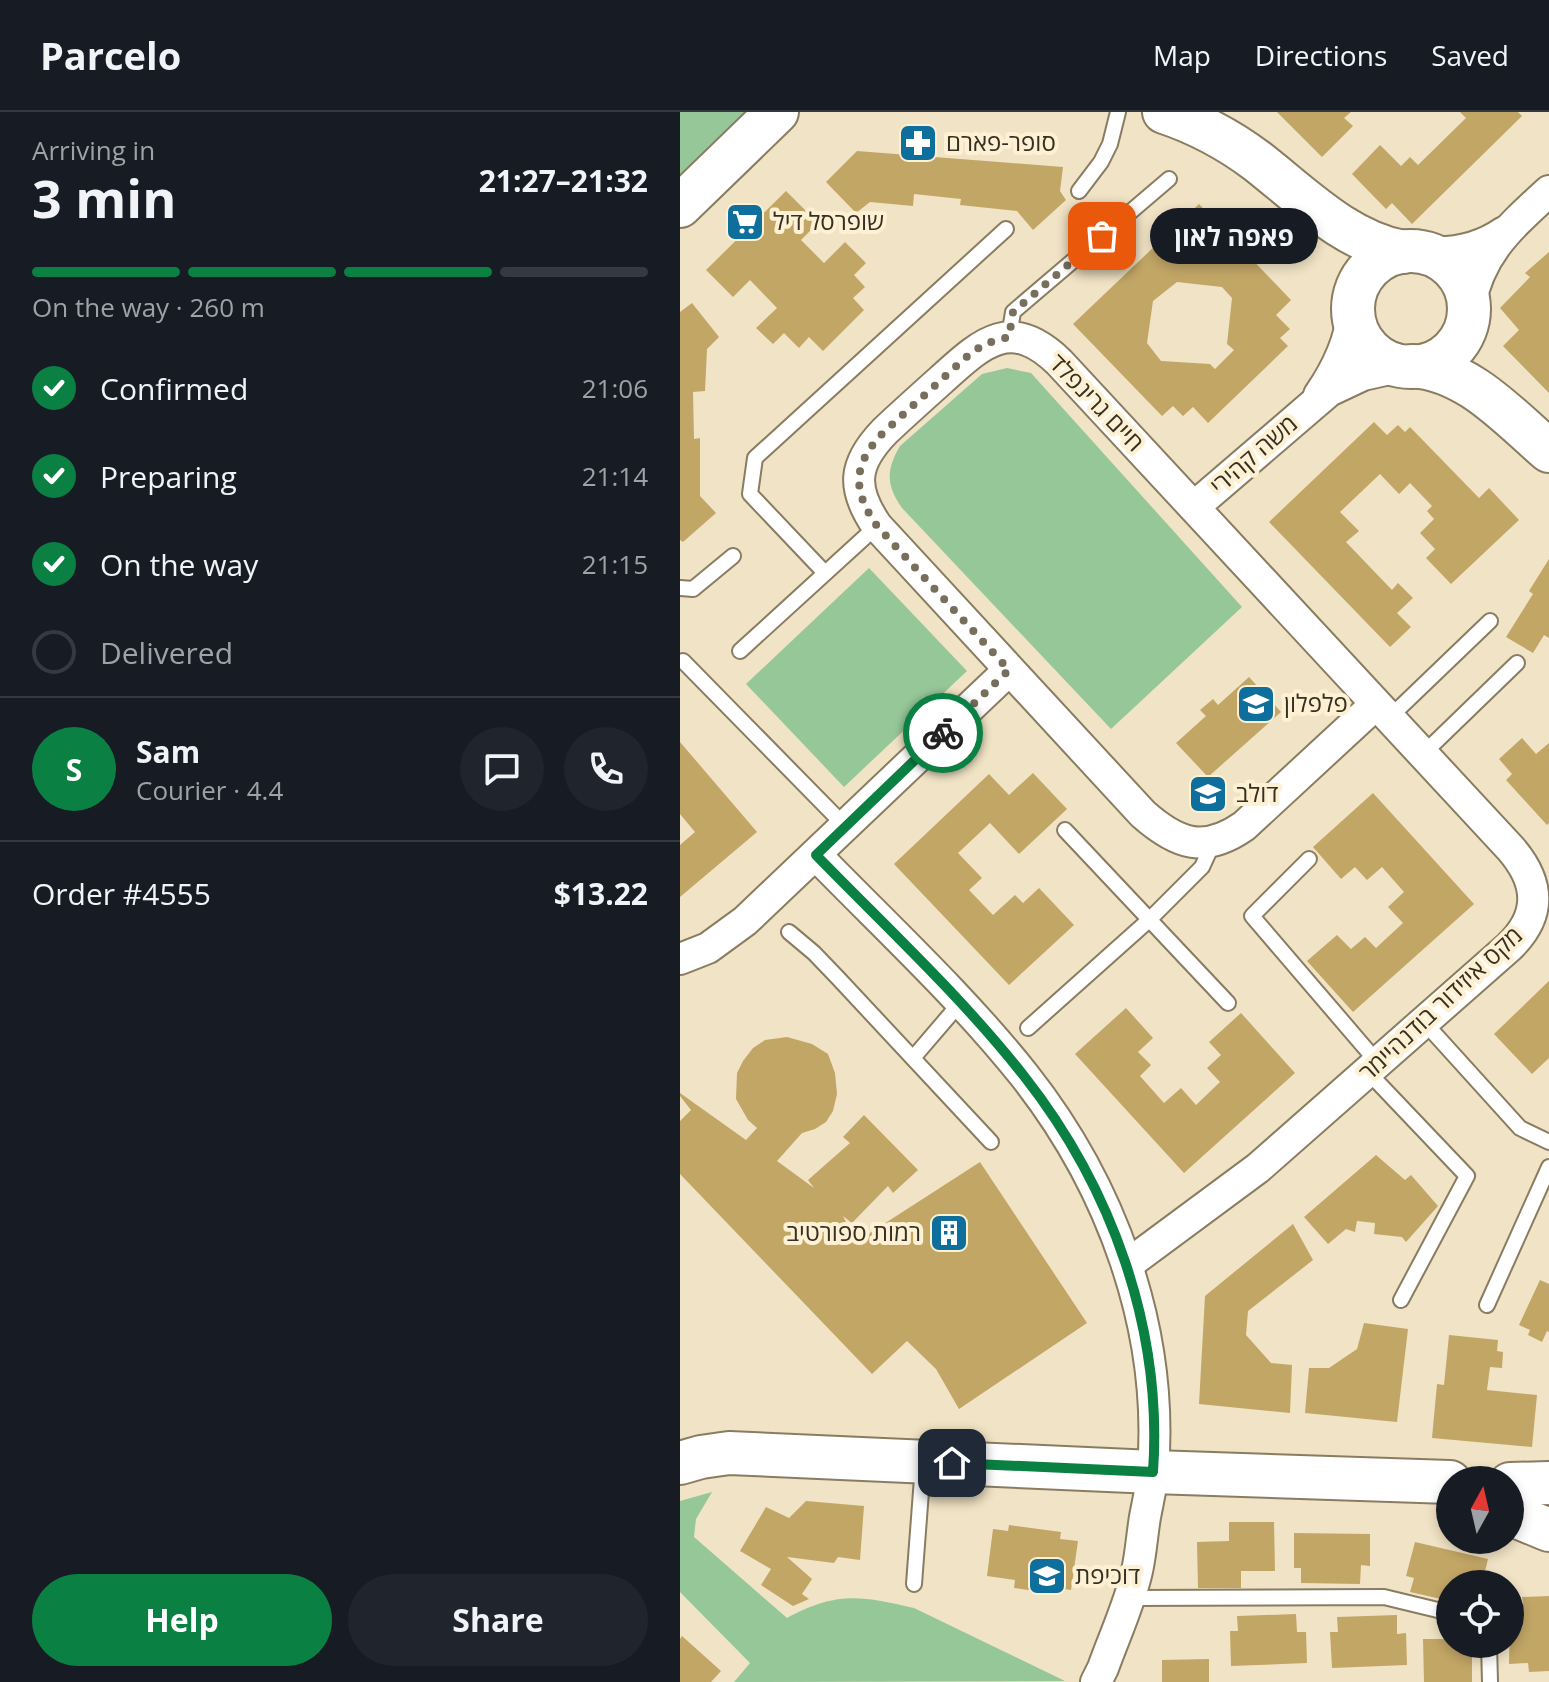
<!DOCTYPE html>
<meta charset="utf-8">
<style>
:root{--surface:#171b24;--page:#20242c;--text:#f1f3f6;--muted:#9ea1a6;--line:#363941;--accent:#0b8043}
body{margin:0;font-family:"Open Sans",Heebo,sans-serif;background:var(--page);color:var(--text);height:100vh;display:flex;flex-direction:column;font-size:30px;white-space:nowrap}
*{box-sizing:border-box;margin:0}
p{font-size:26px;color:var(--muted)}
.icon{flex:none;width:44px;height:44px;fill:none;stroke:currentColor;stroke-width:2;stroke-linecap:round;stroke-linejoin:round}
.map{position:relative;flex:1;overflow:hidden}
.side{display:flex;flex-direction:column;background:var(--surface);width:680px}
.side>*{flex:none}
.needle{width:52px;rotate:8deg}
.controls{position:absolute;left:756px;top:1354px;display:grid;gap:16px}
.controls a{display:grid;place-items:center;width:88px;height:88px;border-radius:50%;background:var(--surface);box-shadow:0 4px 12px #0003;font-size:40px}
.pin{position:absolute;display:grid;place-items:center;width:68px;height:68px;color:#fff;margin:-34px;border-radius:16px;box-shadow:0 4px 12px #0006}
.courier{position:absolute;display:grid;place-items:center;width:80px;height:80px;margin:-40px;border:6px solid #0b8043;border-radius:50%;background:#fff;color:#222;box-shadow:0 2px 10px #0007}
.bubble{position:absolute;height:56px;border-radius:28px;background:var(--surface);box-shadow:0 4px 12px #0003;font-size:26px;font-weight:700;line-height:56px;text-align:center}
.overview em{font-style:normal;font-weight:700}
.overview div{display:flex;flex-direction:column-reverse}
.overview{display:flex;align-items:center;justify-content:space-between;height:136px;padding:0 32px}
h1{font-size:52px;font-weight:700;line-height:60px}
.bar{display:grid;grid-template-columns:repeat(4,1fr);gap:12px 8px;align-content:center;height:96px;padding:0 32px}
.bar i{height:10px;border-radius:6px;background:var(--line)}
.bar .active{background:var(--accent)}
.bar p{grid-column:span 4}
.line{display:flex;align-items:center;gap:20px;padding:0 32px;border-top:2px solid var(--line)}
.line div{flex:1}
.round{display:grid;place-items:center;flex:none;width:84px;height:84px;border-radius:42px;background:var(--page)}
ol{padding:0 32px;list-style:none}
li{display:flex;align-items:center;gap:24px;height:88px}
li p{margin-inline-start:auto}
li .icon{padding:8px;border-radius:50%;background:var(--accent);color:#fff;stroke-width:4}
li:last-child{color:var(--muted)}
li i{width:44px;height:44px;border:4px solid var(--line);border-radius:50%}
.action{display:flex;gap:16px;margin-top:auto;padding:16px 32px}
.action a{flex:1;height:92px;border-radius:48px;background:var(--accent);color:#fff;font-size:32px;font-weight:700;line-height:92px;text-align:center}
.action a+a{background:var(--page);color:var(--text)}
header{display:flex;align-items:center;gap:48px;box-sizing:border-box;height:112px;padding:0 40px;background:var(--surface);border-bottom:2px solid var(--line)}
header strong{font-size:38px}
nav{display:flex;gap:44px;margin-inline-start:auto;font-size:28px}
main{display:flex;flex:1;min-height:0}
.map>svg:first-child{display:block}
.green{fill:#96c799}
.building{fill:#c2a666;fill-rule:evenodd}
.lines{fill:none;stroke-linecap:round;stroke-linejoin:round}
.lane-casing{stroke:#897c61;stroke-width:18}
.street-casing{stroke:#897c61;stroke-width:34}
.secondary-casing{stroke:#897c61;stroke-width:46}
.lane{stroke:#fff;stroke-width:14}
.street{stroke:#fff;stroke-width:30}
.secondary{stroke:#fff;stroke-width:42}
.done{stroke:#776f5c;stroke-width:8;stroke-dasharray:0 14.4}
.route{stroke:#0b8043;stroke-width:10}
.labels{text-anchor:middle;stroke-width:8;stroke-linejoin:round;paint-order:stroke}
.poi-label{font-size:24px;fill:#353024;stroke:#fef0d2;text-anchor:start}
.street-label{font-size:24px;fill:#353024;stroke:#fef0d2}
</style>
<header>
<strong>Parcelo</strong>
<nav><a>Map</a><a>Directions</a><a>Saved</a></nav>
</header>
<main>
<section class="side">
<div class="overview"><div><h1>3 min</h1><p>Arriving in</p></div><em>21:27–21:32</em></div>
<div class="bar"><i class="active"></i><i class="active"></i><i class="active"></i><i></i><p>On the way · 260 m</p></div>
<ol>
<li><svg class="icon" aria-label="check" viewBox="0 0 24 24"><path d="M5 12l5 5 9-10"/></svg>Confirmed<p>21:06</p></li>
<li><svg class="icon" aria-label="check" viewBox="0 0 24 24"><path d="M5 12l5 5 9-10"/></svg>Preparing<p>21:14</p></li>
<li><svg class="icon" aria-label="check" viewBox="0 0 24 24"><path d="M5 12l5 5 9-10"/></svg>On the way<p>21:15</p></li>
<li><i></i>Delivered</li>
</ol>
<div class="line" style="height:144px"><b class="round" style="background:var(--accent);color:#fff">S</b><div><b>Sam</b><p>Courier · 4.4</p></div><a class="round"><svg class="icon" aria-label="chat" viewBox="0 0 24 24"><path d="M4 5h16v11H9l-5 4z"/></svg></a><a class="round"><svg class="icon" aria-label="phone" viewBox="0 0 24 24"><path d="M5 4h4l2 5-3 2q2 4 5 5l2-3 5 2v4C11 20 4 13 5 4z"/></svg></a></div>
<div class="line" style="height:104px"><div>Order #4555</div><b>$13.22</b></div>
<div class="action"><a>Help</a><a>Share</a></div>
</section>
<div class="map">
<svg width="869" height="1570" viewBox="0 0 869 1570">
<rect width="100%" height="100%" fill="#f1e3c5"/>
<g class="green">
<path d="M 0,0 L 76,0 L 0,71 Z"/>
<path d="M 327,256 L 351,261 L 562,495 L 431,617 L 222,396 C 206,373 206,358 220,334 L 302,262 Z"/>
<path d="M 189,456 L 287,559 L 164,675 L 66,572 Z"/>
<path d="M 32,1380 L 16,1407 L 14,1425 L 107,1506 C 157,1479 181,1484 234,1496 L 385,1569 L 54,1570 L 70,1551 L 0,1480 L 0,1389 Z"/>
</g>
<g class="building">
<path d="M 597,0 L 671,0 L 664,6 L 673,14 L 642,45 Z"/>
<path d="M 780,0 L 838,0 L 842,4 L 732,112 L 712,91 L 706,97 L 672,62 L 700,33 L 721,54 L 730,45 L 738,53 L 786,6 Z"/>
<path d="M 177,39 L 383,55 L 380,79 L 386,88 L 353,118 L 337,99 L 280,93 L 281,87 L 234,82 L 233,94 L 190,90 L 176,101 L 146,70 Z"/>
<path d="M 106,79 L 138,111 L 121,128 L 144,151 L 165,130 L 186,151 L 174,163 L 185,175 L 173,186 L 184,198 L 143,239 L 129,225 L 119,236 L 104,221 L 93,232 L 76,216 L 97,196 L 70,168 L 53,185 L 26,158 Z"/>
<path d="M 519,92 L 611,188 L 596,203 L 610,217 L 600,226 L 608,234 L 528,311 L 513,295 L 503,304 L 493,294 L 482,304 L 393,212 ZM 497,170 L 542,175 L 552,186 L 547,232 L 554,238 L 535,257 L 530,252 L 481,249 L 467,231 L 473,189 Z"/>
<path d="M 869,140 L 869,281 L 823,234 L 839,218 L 820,196 L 850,165 L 845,161 Z"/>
<path d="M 12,191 L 39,225 L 27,237 L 25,279 L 13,280 L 14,327 L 20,326 L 20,384 L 36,401 L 3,430 L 0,428 L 0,200 Z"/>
<path d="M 694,310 L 707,323 L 718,313 L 725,320 L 730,315 L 799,386 L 809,376 L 839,408 L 771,472 L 746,446 L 755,437 L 740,421 L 754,407 L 747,399 L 752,394 L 730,371 L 719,382 L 700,362 L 660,400 L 679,419 L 666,430 L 712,478 L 718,471 L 733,486 L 717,501 L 731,515 L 710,535 L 589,410 Z"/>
<path d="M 869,447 L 869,526 L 864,523 L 853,541 L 826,525 L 853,482 L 849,479 Z"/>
<path d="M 569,565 L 601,600 L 528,665 L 496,631 L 526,604 L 520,598 L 533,587 L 538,593 Z"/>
<path d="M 842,626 L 856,642 L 869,631 L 869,711 L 867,713 L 826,668 L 832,662 L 819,647 Z"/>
<path d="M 0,630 L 77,720 L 0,785 L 0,733 L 15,720 L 0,702 Z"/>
<path d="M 353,661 L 387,697 L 339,742 L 310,711 L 278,741 L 302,766 L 289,778 L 313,803 L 335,783 L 343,791 L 359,776 L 394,813 L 329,873 L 214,752 L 309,662 L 329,683 Z"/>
<path d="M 693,681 L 794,792 L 673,900 L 627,849 L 657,823 L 671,837 L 685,825 L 696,836 L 723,811 L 708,795 L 724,780 L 702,755 L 687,768 L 675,755 L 661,767 L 633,735 Z"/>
<path d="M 869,869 L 869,946 L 852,962 L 814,922 Z"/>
<path d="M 446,896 L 473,926 L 458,940 L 471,953 L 460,964 L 484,991 L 501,976 L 516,993 L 540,970 L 527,956 L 541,943 L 529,930 L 561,901 L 615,961 L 504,1061 L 395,942 Z"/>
<path d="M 107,925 L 132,932 L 148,942 L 155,961 L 157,982 L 153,999 L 146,1010 L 135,1017 L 122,1021 L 97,1049 L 134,1076 L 128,1068 L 170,1031 L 163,1025 L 184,1003 L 238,1058 L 213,1081 L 208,1074 L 172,1111 L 163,1104 L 176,1130 L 300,1050 L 407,1211 L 279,1297 L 256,1257 L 227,1229 L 192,1262 L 0,1062 L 0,1009 L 11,998 L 0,984 L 0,981 L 66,1028 L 77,1016 L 68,1008 L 56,987 L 57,961 L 63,949 L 73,936 L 85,928 Z"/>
<path d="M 696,1043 L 725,1068 L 731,1063 L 758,1094 L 726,1130 L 722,1125 L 694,1122 L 695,1111 L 677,1109 L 675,1120 L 666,1117 L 648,1132 L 624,1105 Z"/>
<path d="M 613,1112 L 633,1148 L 568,1199 L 566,1223 L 591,1251 L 612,1253 L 610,1301 L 519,1292 L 525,1184 Z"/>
<path d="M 860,1168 L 869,1172 L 869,1220 L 867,1219 L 862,1230 L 848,1223 L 850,1218 L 839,1213 Z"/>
<path d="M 684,1211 L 728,1217 L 717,1310 L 625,1301 L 629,1256 L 649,1256 L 677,1237 Z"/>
<path d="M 769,1223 L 818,1228 L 817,1239 L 823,1240 L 822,1256 L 810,1255 L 807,1278 L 857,1283 L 852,1335 L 752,1326 L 757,1272 L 764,1273 Z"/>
<path d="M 126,1389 L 184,1394 L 180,1448 L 158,1445 L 154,1451 L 107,1445 L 132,1467 L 122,1482 L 129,1487 L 113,1494 L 81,1473 L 91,1457 L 60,1439 L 86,1395 L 109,1406 Z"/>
<path d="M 549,1410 L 594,1410 L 595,1459 L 561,1459 L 561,1476 L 518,1476 L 517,1430 L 549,1429 Z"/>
<path d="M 329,1413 L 381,1420 L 380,1427 L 398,1429 L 391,1478 L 362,1474 L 362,1480 L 334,1476 L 335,1468 L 307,1464 L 313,1417 L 328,1419 Z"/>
<path d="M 614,1421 L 690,1422 L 690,1454 L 681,1453 L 680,1472 L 621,1471 L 621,1456 L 614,1456 Z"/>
<path d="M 735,1430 L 808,1447 L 802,1472 L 770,1472 L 770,1489 L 730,1480 L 734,1466 L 726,1464 Z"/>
<path d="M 869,1484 L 869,1559 L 849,1560 L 848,1551 L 829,1552 L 830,1493 L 843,1492 L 842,1485 Z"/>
<path d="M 616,1502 L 617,1520 L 626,1520 L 627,1551 L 551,1554 L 550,1519 L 558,1519 L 557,1504 Z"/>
<path d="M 717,1503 L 717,1522 L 726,1521 L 727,1553 L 652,1556 L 650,1520 L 658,1520 L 657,1505 Z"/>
<path d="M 2,1524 L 41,1559 L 31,1570 L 0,1570 L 0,1527 Z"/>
<path d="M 743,1527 L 770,1527 L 770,1532 L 792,1532 L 792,1570 L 744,1570 Z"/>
<path d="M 529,1547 L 529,1570 L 482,1570 L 482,1548 Z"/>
</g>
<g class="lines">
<defs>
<g id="lane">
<path d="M 399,79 L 421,50 L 430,32 L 438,0"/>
<path d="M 329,225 L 333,200 L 489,67"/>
<path d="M 145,461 L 70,382 L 75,346 L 326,117"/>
<path d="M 0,476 L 13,477 L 53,444"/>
<path d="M 60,539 L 197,414"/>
<path d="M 3,549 L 165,714"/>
<path d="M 709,606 L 810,509"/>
<path d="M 743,642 L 837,551"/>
<path d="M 385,718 L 548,891"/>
<path d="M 629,747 L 572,804 L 698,951"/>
<path d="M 109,820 L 134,841 L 158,866 L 311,1030"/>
<path d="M 744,910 L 840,1016 L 869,1030"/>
<path d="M 348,916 L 469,808 L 522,755 L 533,731"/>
<path d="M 233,946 L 281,890"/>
<path d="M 688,960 L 787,1064 L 721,1188"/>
<path d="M 807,1193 L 869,1055"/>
<path d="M 234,1472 L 243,1353"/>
<path d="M 448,1486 L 704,1485 L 770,1501"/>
<path d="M 809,1532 L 810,1570"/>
</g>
<g id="street">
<path d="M 739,139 C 770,143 798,138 824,120"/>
<path d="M 789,196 C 800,140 829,116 869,79"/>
<path d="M 639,283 C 657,257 670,230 673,198"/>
<path d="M 514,395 L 649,279 L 683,263 L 723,254"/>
<path d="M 136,743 C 206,815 281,884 344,963 C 431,1073 484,1216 473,1357 C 472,1373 468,1389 465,1405 C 462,1423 461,1441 457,1459 C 450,1491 434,1525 423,1556 L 416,1570"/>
<path d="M 0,847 L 28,836 L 65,809 L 329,558"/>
<path d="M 447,1153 L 578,1056 L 829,835 C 862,803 860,771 831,737 L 379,250 C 330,203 302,231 261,268 C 242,285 223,302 205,319 C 173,352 171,376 197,414 L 463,702 C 497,732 524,742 564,714 L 696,592"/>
</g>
<g id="secondary">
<path d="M 484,0 C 517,11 549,28 577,49 C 622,84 665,129 723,140"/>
<path d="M 0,94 L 97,0"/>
<circle cx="731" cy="197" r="58"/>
<path d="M 732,254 C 789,258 828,304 869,339"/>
<path d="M 0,1351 L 21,1345 L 49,1341 L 473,1360 L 770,1370"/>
<path d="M 830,1372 L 869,1371"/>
<path d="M 830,1402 L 869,1418"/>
</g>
</defs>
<use href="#lane" class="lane-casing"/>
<use href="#street" class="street-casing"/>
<use href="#secondary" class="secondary-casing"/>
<use href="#lane" class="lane"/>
<use href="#street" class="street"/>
<use href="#secondary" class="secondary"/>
</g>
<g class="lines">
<path class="done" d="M 263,621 L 329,558 L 197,414 C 171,377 173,351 205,319 L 293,239 L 311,230 L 329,225 L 333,200 L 422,124"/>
<path class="route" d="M 263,621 L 136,743 C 206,815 281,884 344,964 C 432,1076 483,1217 473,1360 L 272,1351"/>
</g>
<defs>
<symbol id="pharmacy-square" viewBox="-11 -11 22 22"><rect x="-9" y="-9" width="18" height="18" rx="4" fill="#0e6e9c" stroke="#fef0d2"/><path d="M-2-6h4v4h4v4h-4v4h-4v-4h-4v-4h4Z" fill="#fff"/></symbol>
<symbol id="supermarket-square" viewBox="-11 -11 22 22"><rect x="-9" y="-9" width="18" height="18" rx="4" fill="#0e6e9c" stroke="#fef0d2"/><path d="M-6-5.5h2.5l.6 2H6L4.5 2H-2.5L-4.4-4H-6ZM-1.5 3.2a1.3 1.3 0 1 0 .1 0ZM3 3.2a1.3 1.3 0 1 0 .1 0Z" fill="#fff"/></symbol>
<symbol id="school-square" viewBox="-11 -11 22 22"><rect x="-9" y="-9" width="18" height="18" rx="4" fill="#0e6e9c" stroke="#fef0d2"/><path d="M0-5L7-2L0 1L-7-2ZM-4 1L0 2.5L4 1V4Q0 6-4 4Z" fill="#fff"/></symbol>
<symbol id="building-square" viewBox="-11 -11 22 22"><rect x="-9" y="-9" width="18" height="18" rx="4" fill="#0e6e9c" stroke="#fef0d2"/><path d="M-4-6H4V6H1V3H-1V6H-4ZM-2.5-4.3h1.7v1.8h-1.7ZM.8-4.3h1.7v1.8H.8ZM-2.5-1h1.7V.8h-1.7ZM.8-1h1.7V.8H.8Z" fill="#fff"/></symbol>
</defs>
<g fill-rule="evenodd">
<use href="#pharmacy-square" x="216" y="9" width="44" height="44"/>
<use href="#supermarket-square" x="43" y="88" width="44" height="44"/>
<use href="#school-square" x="554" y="570" width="44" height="44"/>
<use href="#school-square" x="506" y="660" width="44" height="44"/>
<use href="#building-square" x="247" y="1099" width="44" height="44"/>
<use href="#school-square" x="345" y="1442" width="44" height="44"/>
</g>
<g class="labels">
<g class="poi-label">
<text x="266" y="39">סופר-פארם</text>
<text x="93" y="118">שופרסל דיל</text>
<text x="604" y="600">פלפלון</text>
<text x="556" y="690">דולב</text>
<text x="241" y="1129" text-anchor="end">רמות ספורטיב</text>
<text x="395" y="1472">דוכיפת</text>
</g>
<g class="street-label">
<text transform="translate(416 291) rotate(46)" y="8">חיים גרינפלד</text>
<text transform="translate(574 343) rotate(-41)" y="8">משה קהירי</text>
<text transform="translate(761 892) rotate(-43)" y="8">מקס איזידור בודנהיימר</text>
</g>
</g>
</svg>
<div class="controls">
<a><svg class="needle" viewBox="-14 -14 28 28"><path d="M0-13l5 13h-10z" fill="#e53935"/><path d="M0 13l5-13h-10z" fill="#9ea1a6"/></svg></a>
<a><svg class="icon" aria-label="locate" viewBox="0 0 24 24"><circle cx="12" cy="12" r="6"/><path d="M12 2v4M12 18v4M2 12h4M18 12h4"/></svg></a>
</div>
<div class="pin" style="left:422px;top:124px;background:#ea580c"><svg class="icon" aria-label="bag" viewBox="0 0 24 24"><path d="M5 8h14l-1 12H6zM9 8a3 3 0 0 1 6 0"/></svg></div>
<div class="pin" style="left:272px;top:1351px;background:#1f2937"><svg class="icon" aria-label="home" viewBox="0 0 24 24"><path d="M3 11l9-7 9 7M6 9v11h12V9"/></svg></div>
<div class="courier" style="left:263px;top:621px"><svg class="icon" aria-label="bike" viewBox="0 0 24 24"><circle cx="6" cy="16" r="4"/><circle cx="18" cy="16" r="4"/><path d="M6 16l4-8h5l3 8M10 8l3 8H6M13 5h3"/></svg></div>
<div class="bubble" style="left:470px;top:96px;width:168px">פאפה לאון</div>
</div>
</main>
